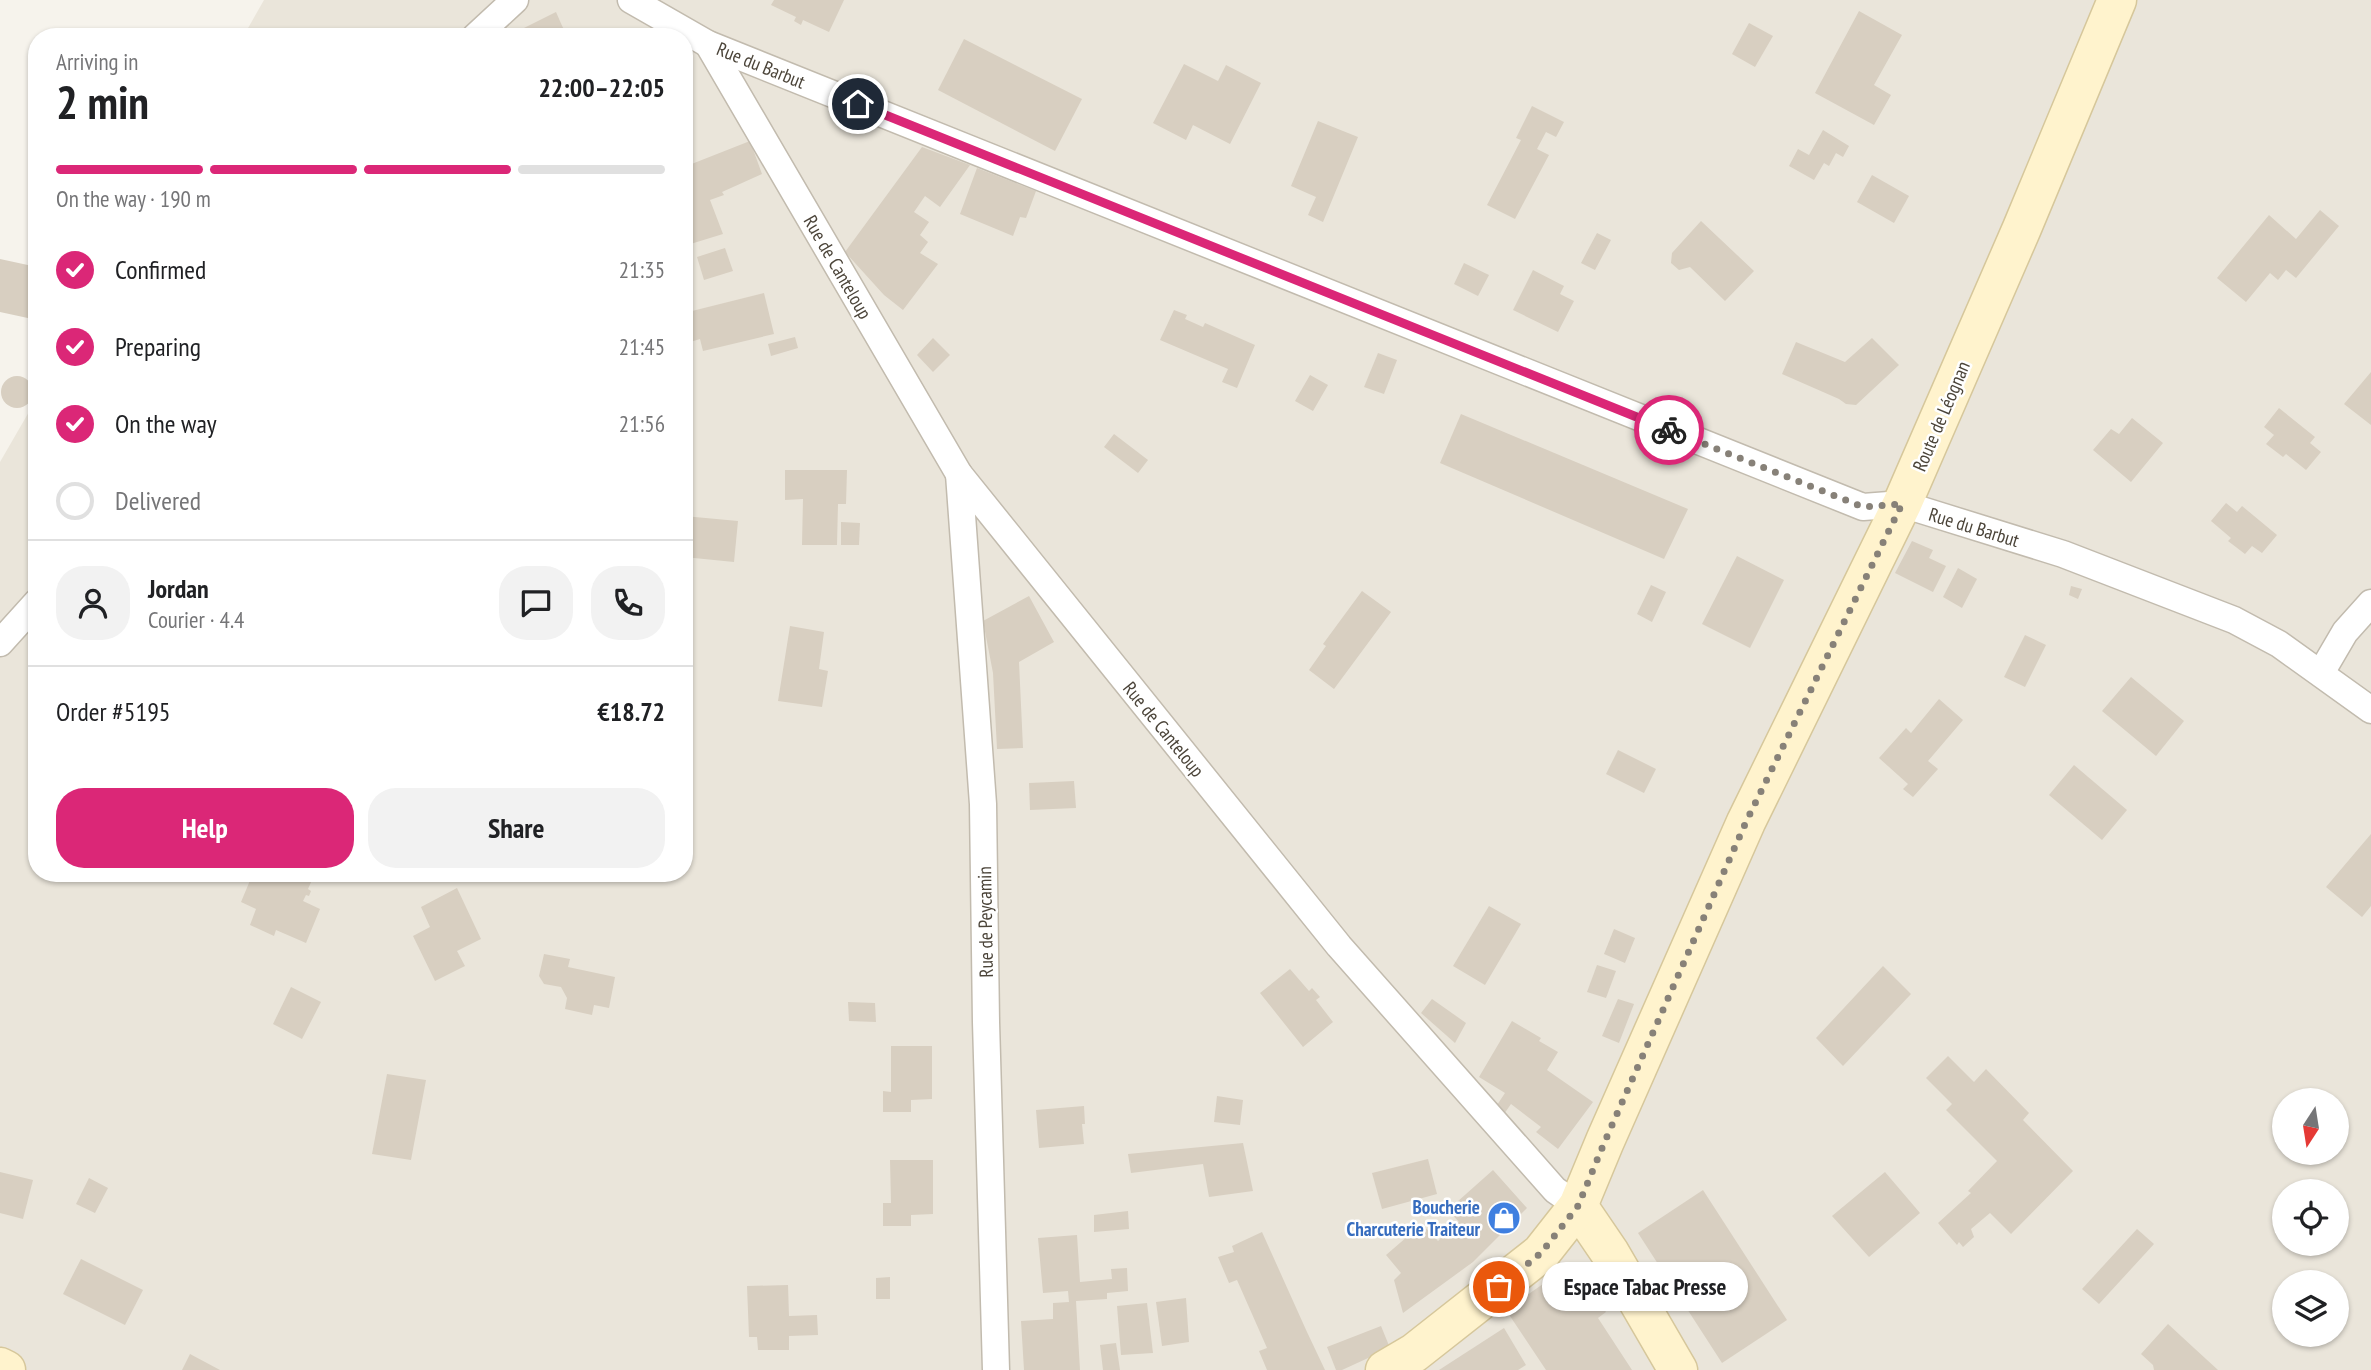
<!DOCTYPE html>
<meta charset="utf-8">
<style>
:root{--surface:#fff;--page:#f2f2f2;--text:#202124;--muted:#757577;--line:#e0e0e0;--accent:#db2777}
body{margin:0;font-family:"PT Sans Narrow",sans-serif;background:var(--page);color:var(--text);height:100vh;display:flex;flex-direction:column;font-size:26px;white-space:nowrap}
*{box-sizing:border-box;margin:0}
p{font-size:23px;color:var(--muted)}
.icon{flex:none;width:38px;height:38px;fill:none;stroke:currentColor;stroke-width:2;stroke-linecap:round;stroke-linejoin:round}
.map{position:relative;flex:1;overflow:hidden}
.sheet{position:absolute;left:28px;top:28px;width:665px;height:854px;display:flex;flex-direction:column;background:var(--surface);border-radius:28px;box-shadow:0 2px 5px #0004}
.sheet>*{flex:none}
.needle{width:46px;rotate:192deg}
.controls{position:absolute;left:2272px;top:1088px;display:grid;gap:14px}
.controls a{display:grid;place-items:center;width:77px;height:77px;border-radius:50%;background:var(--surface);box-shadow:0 2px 5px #0004;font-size:35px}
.pin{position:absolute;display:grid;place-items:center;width:60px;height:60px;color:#fff;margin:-30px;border:4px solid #fff;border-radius:50%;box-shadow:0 2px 7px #0007}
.courier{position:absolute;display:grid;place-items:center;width:70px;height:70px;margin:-35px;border:5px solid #db2777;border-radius:50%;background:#fff;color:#222;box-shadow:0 2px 9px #0007}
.bubble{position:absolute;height:49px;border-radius:24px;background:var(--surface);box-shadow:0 2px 5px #0004;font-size:23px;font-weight:700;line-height:49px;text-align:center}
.headline em{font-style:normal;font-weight:700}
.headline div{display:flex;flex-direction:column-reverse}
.headline{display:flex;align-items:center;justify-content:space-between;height:119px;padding:0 28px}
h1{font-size:46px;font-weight:700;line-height:52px}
.bar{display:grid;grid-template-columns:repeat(4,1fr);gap:10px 7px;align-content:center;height:84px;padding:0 28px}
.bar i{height:9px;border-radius:5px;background:var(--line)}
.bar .on{background:var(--accent)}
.bar p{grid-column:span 4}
.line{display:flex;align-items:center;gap:18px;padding:0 28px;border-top:2px solid var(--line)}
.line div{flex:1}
.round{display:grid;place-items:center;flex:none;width:74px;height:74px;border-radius:28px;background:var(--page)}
ol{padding:0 28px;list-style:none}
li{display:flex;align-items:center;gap:21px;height:77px}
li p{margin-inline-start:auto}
li .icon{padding:7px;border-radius:50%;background:var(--accent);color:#fff;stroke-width:4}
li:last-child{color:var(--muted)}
li i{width:38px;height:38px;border:4px solid var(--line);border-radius:50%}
.cta{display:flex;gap:14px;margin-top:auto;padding:14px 28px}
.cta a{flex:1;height:80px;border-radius:28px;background:var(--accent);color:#fff;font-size:28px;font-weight:700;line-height:80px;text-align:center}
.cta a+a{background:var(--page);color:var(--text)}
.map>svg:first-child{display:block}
.residential{fill:#eae5da;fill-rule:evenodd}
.building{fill:#d8cfc1}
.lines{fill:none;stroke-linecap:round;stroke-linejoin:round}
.street-casing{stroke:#c2bbae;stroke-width:29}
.secondary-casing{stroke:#d6c79b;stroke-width:41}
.street{stroke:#fff;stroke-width:26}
.secondary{stroke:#fff3cd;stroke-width:38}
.done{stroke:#878178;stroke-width:7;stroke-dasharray:0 12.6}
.route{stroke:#db2777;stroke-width:9}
.labels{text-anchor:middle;stroke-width:5;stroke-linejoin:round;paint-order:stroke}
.street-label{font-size:19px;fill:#4b4439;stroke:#fff}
.shop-label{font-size:19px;font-weight:bold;fill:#366cbe;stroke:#fff;text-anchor:end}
</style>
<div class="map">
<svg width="2371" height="1370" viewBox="0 0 2371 1370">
<rect width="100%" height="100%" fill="#f6f3ec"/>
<path class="residential" d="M 264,0 L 2371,0 L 2371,1370 L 0,1370 L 0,462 L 37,398 L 37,873 L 684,873 L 684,37 L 243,37 ZM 2284,1101 L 2336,1101 L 2336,1153 L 2284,1153 ZM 2284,1192 L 2336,1192 L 2336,1244 L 2284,1244 ZM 2284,1283 L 2336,1283 L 2336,1335 L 2284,1335 Z"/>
<g class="building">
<path d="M 774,0 L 844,0 L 829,32 L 803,20 L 801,25 L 794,21 L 796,17 L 771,5 Z"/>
<path d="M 1859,11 L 1902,35 L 1874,85 L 1891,95 L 1874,125 L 1815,93 Z"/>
<path d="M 556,12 L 567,37 L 511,37 L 510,35 Z"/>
<path d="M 1749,23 L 1773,36 L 1755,67 L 1732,54 Z"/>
<path d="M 964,39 L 1082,99 L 1055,151 L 938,90 Z"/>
<path d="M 1184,64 L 1218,81 L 1226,65 L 1261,83 L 1230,144 L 1193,125 L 1186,140 L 1153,123 Z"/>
<path d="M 1532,106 L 1564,122 L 1556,137 L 1546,132 L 1537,149 L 1549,155 L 1515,219 L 1487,205 L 1521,140 L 1516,138 Z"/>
<path d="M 1318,121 L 1358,137 L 1323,222 L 1308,215 L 1316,197 L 1291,186 Z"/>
<path d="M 1823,130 L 1849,146 L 1843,157 L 1836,153 L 1829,166 L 1824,163 L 1814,180 L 1789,166 L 1798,149 L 1809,155 Z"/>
<path d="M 750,141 L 762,174 L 722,192 L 724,195 L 710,200 L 723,234 L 684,246 L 684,167 Z"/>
<path d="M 922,147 L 970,165 L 940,207 L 925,196 L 914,212 L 929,222 L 920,235 L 928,242 L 920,253 L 938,264 L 903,310 L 884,295 L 845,252 Z"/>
<path d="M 977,168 L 1036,191 L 1026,218 L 1020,217 L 1013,236 L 960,214 Z"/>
<path d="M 1872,175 L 1909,196 L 1894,223 L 1857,202 Z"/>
<path d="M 2320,210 L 2339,226 L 2296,278 L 2286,270 L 2278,280 L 2270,273 L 2246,302 L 2217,278 L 2269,215 L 2296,239 Z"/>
<path d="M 1701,221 L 1754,271 L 1725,301 L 1690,267 L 1679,270 L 1671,263 L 1672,253 Z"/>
<path d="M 1597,233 L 1611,240 L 1595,270 L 1581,263 Z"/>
<path d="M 725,248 L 733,271 L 704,280 L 697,257 Z"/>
<path d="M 0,259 L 37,267 L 37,320 L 0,312 Z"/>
<path d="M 1464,263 L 1489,275 L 1478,296 L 1454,284 Z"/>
<path d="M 1533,270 L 1564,286 L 1560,294 L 1574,301 L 1558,332 L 1513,310 Z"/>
<path d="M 764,293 L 774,334 L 703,351 L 700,339 L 684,344 L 684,313 Z"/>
<path d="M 1174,310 L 1187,315 L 1185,319 L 1203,327 L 1205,323 L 1255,345 L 1237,388 L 1222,382 L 1228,369 L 1160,340 Z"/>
<path d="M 795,337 L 798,348 L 771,356 L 768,344 Z"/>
<path d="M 933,338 L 950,355 L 933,372 L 917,355 Z"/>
<path d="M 1872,338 L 1899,365 L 1856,405 L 1846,404 L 1839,399 L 1782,374 L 1796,342 L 1845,362 Z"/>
<path d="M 1378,353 L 1397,360 L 1384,394 L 1364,387 Z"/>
<path d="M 2371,372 L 2371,425 L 2344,404 Z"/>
<path d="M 1310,375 L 1328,385 L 1313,411 L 1295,401 Z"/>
<circle cx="17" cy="392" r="16"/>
<path d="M 2279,408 L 2315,437 L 2310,443 L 2321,452 L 2306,470 L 2286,454 L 2283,457 L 2266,444 L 2274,435 L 2264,427 Z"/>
<path d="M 1461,414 L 1688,509 L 1664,559 L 1440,463 Z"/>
<path d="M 2132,418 L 2163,443 L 2131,482 L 2093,450 L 2111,429 L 2119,434 Z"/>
<path d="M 1114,434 L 1148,460 L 1138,473 L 1104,447 Z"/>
<path d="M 785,470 L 847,470 L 846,504 L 838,504 L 837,545 L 802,545 L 803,499 L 785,500 Z"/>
<path d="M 2226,503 L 2237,512 L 2242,506 L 2277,535 L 2262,553 L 2252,546 L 2245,554 L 2228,541 L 2231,538 L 2211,521 Z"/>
<path d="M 684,516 L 738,521 L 734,562 L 684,557 Z"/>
<path d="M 841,522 L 860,523 L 859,545 L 841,545 Z"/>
<path d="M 1912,541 L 1933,550 L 1929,558 L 1946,566 L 1933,592 L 1895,573 Z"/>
<path d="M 1737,556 L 1784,580 L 1750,648 L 1702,624 Z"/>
<path d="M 1958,568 L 1977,579 L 1962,608 L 1943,597 Z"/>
<path d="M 1651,585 L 1666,592 L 1652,622 L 1637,614 Z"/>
<path d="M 2071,586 L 2082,589 L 2078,599 L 2069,595 Z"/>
<path d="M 1362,591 L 1391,612 L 1334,689 L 1309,670 L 1326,646 L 1323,644 Z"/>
<path d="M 1029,596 L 1054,642 L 1019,662 L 1023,748 L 997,749 L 993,673 L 983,621 Z"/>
<path d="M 790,626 L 824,632 L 819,669 L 828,671 L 822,707 L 778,701 Z"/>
<path d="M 2025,635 L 2046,645 L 2025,687 L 2004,677 Z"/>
<path d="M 2131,677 L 2184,721 L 2156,756 L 2102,711 Z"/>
<path d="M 1939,699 L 1963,720 L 1928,761 L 1938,769 L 1913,797 L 1903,789 L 1908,784 L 1879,758 L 1906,728 L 1911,733 Z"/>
<path d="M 1618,750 L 1656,769 L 1644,793 L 1606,774 Z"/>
<path d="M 2074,765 L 2127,810 L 2102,840 L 2049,795 Z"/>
<path d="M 1074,781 L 1076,808 L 1030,810 L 1029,783 Z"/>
<path d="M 2371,834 L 2371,906 L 2362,917 L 2326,887 Z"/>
<path d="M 262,873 L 295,873 L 312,880 L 308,889 L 311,891 L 309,896 L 306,895 L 303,901 L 320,909 L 306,943 L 276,930 L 274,936 L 250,925 L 256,909 L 241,902 L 251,878 L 259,882 Z"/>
<path d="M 457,888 L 481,939 L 457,951 L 465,966 L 435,981 L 413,936 L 430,927 L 421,907 Z"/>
<path d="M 1489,906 L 1521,924 L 1485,985 L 1453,966 Z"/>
<path d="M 1614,929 L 1635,938 L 1625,963 L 1604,954 Z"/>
<path d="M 544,954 L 570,959 L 568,967 L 615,977 L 609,1008 L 594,1005 L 592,1015 L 565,1009 L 567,998 L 561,987 L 544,984 L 539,976 Z"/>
<path d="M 1597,965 L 1616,971 L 1606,998 L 1587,992 Z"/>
<path d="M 1883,966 L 1911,994 L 1843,1066 L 1816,1038 Z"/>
<path d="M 1290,969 L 1309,991 L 1312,988 L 1320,997 L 1316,1000 L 1333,1022 L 1303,1047 L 1260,993 Z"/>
<path d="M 291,987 L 321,1002 L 302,1039 L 273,1024 Z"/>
<path d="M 1432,999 L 1466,1023 L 1455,1043 L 1421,1013 Z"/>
<path d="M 1618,999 L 1634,1004 L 1619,1043 L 1602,1036 Z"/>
<path d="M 848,1002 L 875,1003 L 876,1022 L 849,1021 Z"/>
<path d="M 1512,1021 L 1541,1038 L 1539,1041 L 1558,1052 L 1547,1070 L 1593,1102 L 1558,1149 L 1536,1132 L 1541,1127 L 1511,1104 L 1504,1114 L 1497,1105 L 1505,1093 L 1479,1077 Z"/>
<path d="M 891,1046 L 932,1046 L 932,1099 L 911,1100 L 911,1112 L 883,1112 L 883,1091 L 891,1092 Z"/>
<path d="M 1948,1056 L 1974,1082 L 1986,1069 L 2029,1113 L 2023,1120 L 2073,1171 L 2011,1234 L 1990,1213 L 1971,1229 L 1974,1237 L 1963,1247 L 1959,1242 L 1957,1245 L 1938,1223 L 1971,1193 L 1968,1191 L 1997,1161 L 1946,1110 L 1952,1104 L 1926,1078 Z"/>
<path d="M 387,1074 L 426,1080 L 411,1160 L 372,1154 Z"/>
<path d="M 1217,1096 L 1243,1100 L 1240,1125 L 1214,1122 Z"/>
<path d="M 1084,1106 L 1085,1124 L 1082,1124 L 1084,1144 L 1039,1148 L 1036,1110 Z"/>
<path d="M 1243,1143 L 1253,1191 L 1209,1197 L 1203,1164 L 1131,1173 L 1128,1154 Z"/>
<path d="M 1428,1159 L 1437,1194 L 1382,1209 L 1372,1173 Z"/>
<path d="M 890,1160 L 933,1160 L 933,1214 L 911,1215 L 911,1226 L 883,1226 L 883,1203 L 891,1203 Z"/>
<path d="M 1493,1170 L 1527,1208 L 1473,1262 L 1403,1313 L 1394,1280 L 1401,1273 L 1386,1255 L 1415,1230 L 1425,1227 L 1438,1241 L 1441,1238 L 1437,1233 L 1449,1222 L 1453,1227 L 1459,1222 L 1448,1210 Z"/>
<path d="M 0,1172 L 33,1180 L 23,1219 L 0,1213 Z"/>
<path d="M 1885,1172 L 1920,1213 L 1869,1257 L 1832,1216 Z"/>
<path d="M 89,1178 L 108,1188 L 95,1213 L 76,1204 Z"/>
<path d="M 1703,1190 L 1787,1320 L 1722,1363 L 1638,1233 Z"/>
<path d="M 1128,1211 L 1129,1229 L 1094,1232 L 1094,1215 Z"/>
<path d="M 2137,1229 L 2154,1244 L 2099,1304 L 2082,1289 Z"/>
<path d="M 1262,1232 L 1307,1332 L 1325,1370 L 1267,1370 L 1259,1351 L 1267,1348 L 1237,1280 L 1229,1283 L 1218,1257 L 1234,1252 L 1232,1246 Z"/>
<path d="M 1077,1235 L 1080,1282 L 1112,1279 L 1111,1269 L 1127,1268 L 1128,1291 L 1107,1293 L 1107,1299 L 1076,1301 L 1080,1370 L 1024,1370 L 1021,1321 L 1053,1319 L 1053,1303 L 1069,1302 L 1068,1291 L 1043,1293 L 1038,1238 Z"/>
<path d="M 81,1259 L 143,1290 L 125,1325 L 63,1294 Z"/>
<path d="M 1573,1263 L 1606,1312 L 1598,1318 L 1632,1370 L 1546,1370 L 1506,1310 Z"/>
<path d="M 890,1277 L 890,1299 L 876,1299 L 876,1278 Z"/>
<path d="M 788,1285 L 789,1316 L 817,1315 L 818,1335 L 789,1336 L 789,1350 L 758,1350 L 757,1337 L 749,1337 L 747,1286 Z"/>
<path d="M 1186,1298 L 1189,1342 L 1162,1346 L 1156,1302 Z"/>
<path d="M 1147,1303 L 1153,1353 L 1121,1355 L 1117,1306 Z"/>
<path d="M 2168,1324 L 2194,1348 L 2218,1370 L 2154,1370 L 2153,1365 L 2141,1354 Z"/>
<path d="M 1381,1326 L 1390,1348 L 1342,1370 L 1336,1370 L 1327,1347 Z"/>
<path d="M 1504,1328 L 1526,1365 L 1518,1370 L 1439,1370 Z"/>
<path d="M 1116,1343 L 1120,1370 L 1103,1370 L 1100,1345 Z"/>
<path d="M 190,1354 L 220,1370 L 182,1370 Z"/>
</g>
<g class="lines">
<defs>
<g id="street">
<path d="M 631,0 L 708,44 L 1863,507 L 1902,504 L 2063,554 L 2234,620 L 2279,644 L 2371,710"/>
<path d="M 475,37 L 515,0"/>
<path d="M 708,44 L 959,474 L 1339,946 L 1555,1190 L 1578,1206"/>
<path d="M 959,474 L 983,804 L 986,1022 L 996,1370"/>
<path d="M 0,643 L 37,602"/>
<path d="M 2321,673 L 2345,632 L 2371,603"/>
</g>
<g id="secondary">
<path d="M 1578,1206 L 1610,1253 L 1678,1370"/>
<path d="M 0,1367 L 6,1370"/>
<path d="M 1385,1370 L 1414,1353 L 1541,1253 L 1578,1206 L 1605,1141 L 1746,822 L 1902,504 L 2022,228 L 2117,0"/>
</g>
</defs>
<use href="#street" class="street-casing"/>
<use href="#secondary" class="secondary-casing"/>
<use href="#street" class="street"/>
<use href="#secondary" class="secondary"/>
</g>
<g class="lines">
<path class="done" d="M 1499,1287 L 1541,1253 L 1578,1206 L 1605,1141 L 1746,822 L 1902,504 L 1863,507 L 1669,430"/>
<path class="route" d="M 858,104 L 1669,430"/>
</g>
<defs>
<symbol id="shop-disc" viewBox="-11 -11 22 22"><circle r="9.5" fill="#3f7fe0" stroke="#fff"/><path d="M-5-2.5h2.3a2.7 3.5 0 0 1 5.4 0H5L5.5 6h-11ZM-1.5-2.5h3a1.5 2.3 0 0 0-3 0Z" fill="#fff"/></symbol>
</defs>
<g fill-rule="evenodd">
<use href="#shop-disc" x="1485" y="1199" width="38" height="38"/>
</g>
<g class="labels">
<g class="street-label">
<text transform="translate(761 65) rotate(22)" y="7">Rue du Barbut</text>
<text transform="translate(838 267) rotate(60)" y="7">Rue de Canteloup</text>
<text transform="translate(1941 416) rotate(-67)" y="7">Route de Léognan</text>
<text transform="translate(1974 527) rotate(17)" y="7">Rue du Barbut</text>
<text transform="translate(1164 729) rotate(51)" y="7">Rue de Canteloup</text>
<text transform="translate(985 922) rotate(-91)" y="7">Rue de Peycamin</text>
</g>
<g class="shop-label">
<text x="1480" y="1214">Boucherie<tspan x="1480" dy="22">Charcuterie Traiteur</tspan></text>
</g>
</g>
</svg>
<div class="controls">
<a><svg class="needle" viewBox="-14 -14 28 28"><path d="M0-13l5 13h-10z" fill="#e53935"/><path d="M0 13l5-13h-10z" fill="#757577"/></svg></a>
<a><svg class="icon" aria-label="locate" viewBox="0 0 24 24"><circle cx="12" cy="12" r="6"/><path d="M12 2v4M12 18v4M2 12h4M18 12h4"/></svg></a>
<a><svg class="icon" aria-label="layers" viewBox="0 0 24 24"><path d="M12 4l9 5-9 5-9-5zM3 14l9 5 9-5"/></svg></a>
</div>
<div class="pin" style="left:1499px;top:1287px;background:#ea580c"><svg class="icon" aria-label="bag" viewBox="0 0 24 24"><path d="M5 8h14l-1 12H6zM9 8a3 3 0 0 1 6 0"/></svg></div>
<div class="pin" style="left:858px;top:104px;background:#1f2937"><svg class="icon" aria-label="home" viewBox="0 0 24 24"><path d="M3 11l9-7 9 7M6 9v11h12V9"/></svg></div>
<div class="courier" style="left:1669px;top:430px"><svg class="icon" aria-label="bike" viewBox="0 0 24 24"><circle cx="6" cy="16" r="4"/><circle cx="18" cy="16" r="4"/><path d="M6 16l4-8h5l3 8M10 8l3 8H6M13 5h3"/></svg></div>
<div class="bubble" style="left:1542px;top:1262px;width:206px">Espace Tabac Presse</div>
<section class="sheet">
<div class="headline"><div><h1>2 min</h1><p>Arriving in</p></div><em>22:00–22:05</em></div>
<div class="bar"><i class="on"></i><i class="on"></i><i class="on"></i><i></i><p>On the way · 190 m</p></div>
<ol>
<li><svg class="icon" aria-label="check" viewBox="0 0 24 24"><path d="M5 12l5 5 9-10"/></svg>Confirmed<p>21:35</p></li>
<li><svg class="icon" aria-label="check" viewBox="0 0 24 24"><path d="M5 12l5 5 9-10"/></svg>Preparing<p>21:45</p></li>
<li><svg class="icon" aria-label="check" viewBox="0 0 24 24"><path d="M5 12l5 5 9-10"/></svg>On the way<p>21:56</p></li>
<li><i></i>Delivered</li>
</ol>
<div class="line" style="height:126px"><a class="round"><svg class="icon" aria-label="person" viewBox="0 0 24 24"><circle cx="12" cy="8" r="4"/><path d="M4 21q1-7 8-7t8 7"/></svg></a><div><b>Jordan</b><p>Courier · 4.4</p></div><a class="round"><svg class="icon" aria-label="chat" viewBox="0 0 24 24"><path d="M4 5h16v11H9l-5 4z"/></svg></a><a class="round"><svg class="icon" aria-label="phone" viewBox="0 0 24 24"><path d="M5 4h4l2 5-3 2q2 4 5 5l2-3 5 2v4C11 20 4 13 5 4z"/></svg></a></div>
<div class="line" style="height:91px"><div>Order #5195</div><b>€18.72</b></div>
<div class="cta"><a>Help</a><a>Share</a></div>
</section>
</div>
